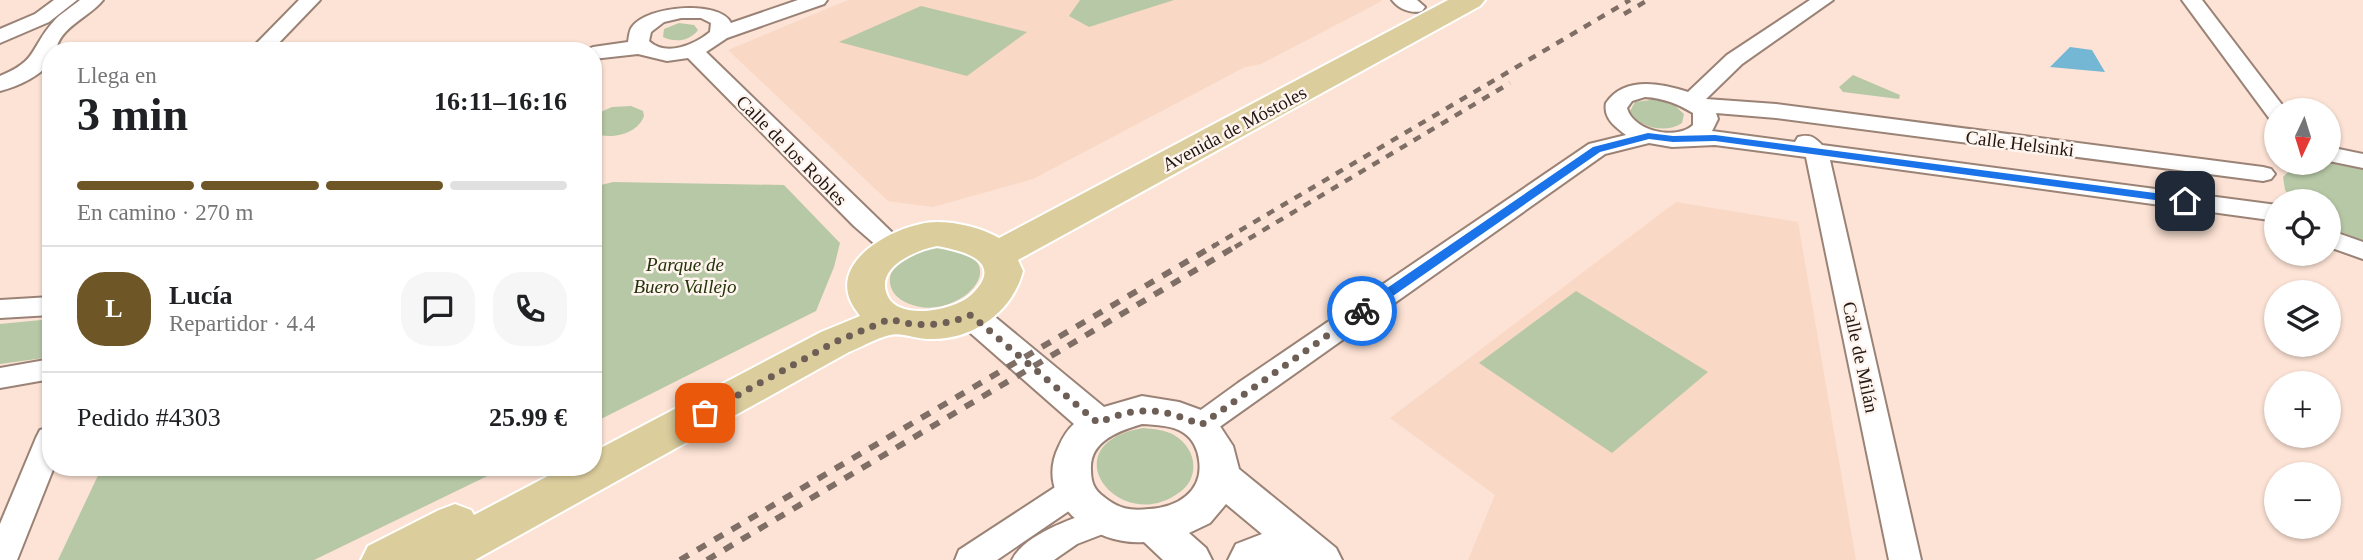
<!DOCTYPE html>
<html lang="es">
<meta charset="utf-8">
<style>
:root{--surface:#fff;--page:#f6f6f6;--text:#202124;--muted:#757577;--line:#e0e0e0;--accent:#6f5627}
body{margin:0;font-family:"Times New Roman",serif;background:var(--page);color:var(--text);height:100vh;display:flex;flex-direction:column;font-size:26px;white-space:nowrap}
*{box-sizing:border-box;margin:0}
p{font-size:23px;color:var(--muted)}
.icon{flex:none;width:38px;height:38px;fill:none;stroke:currentColor;stroke-width:2;stroke-linecap:round;stroke-linejoin:round}
.map{position:relative;flex:1;overflow:hidden}
.panel{position:absolute;left:42px;top:42px;width:560px;height:434px;display:flex;flex-direction:column;background:var(--surface);border-radius:28px;box-shadow:0 2px 5px #0004}
.panel>*{flex:none}
.needle{width:46px;rotate:184deg}
.buttons{position:absolute;left:2264px;top:98px;display:grid;gap:14px}
.buttons a{display:grid;place-items:center;width:77px;height:77px;border-radius:50%;background:var(--surface);box-shadow:0 2px 5px #0004;font-size:35px}
.pin{position:absolute;display:grid;place-items:center;width:60px;height:60px;color:#fff;margin:-30px;border-radius:14px;box-shadow:0 4px 10px #0006}
.courier{position:absolute;display:grid;place-items:center;width:70px;height:70px;margin:-35px;border:5px solid #1a73e8;border-radius:50%;background:#fff;color:#222;box-shadow:0 2px 9px #0007}
.summary em{font-style:normal;font-weight:600}
.summary div{display:flex;flex-direction:column-reverse}
.summary{display:flex;align-items:center;justify-content:space-between;height:119px;padding:0 35px}
h1{font-size:46px;font-weight:600;line-height:52px}
.bar{display:grid;grid-template-columns:repeat(4,1fr);gap:10px 7px;align-content:center;height:84px;padding:0 35px}
.bar i{height:9px;border-radius:5px;background:var(--line)}
.bar .selected{background:var(--accent)}
.bar p{grid-column:span 4}
.line{display:flex;align-items:center;gap:18px;padding:0 35px;border-top:2px solid var(--line)}
.line div{flex:1}
.round{display:grid;place-items:center;flex:none;width:74px;height:74px;border-radius:28px;background:var(--page)}
.map>svg:first-child{display:block}
.built{fill:#f9d8c5}
.green{fill:#b7c8a6}
.water{fill:#74b7d5}
.lines{fill:none;stroke-linecap:round;stroke-linejoin:round}
.minor-casing{stroke:#9a8376;stroke-width:4}
.tertiary-casing{stroke:#9a8376;stroke-width:4}
.primary-casing{stroke:#fff;stroke-width:4}
.minor{fill:#fff;fill-rule:evenodd}
.tertiary{fill:#fff;fill-rule:evenodd}
.primary{fill:#dccd9d;fill-rule:evenodd}
.rail-far1{stroke:#7e6e65;stroke-width:4.5;stroke-dasharray:8 8;stroke-linecap:butt}
.rail{stroke:#7e6e65;stroke-width:6;stroke-dasharray:10 10;stroke-linecap:butt}
.route{fill:#1a73e8}
.done{stroke:#6d5e56;stroke-width:7;stroke-dasharray:0 12.6}
.labels{text-anchor:middle;stroke-width:5;stroke-linejoin:round;paint-order:stroke}
.street-label{font-size:19px;fill:#201712;stroke:#fff4ee}
.park-label{font-size:19px;font-style:italic;fill:#223209;stroke:#fff4ee}
</style>
<div class="map">
<svg width="2363" height="560" viewBox="0 0 2363 560">
<rect width="100%" height="100%" fill="#fde3d5"/>
<g class="built">
<path d="M 848,0 L 1380,0 L 1382,1 L 1261,64 L 1245,67 L 1033,179 L 933,207 L 888,201 L 728,50 Z"/>
<path d="M 1676,202 L 1798,222 L 1856,560 L 1468,560 L 1495,495 L 1390,418 Z"/>
</g>
<g class="green">
<path d="M 1080,0 L 1174,0 L 1089,27 L 1069,16 Z"/>
<path d="M 921,6 L 1027,32 L 967,76 L 839,42 Z"/>
<path d="M 679,23 L 694,25 L 698,30 C 690,41 675,43 663,37 L 664,29 Z"/>
<path d="M 1853,75 L 1900,95 L 1899,99 L 1843,92 L 1839,87 Z"/>
<path d="M 1658,99 L 1674,105 L 1684,114 L 1682,123 C 1666,134 1639,128 1630,111 L 1635,102 Z"/>
<path d="M 631,106 L 643,111 L 644,116 C 637,135 610,140 593,133 L 596,114 L 612,107 Z"/>
<path d="M 2333,162 L 2363,168 L 2363,241 L 2329,227 L 2329,201 L 2293,201 L 2285,190 L 2283,177 C 2297,161 2313,164 2333,162 Z"/>
<path d="M 613,182 L 784,185 L 840,243 L 834,267 L 816,311 L 593,423 L 593,187 Z"/>
<path d="M 943,247 C 1022,257 958,326 907,303 C 898,299 891,292 890,283 C 888,257 923,249 943,247 Z"/>
<path d="M 1576,291 L 1708,372 L 1612,453 L 1479,363 Z"/>
<path d="M 51,319 L 51,357 L 0,364 L 0,324 Z"/>
<path d="M 1143,428 C 1154,429 1165,430 1174,435 C 1196,448 1201,476 1180,492 C 1119,538 1048,444 1143,428 Z"/>
<path d="M 102,467 L 506,467 L 314,560 L 58,560 Z"/>
</g>
<path class="water" d="M 2070,47 L 2092,50 L 2105,72 L 2050,67 Z"/>
<g class="lines">
<defs>
<g id="minor">
<path d="M 54,0 L 77,0 L 49,22 L 0,43 L 0,29 L 35,14 Z"/>
<path d="M 80,0 L 103,0 C 90,17 59,27 56,51 L 51,51 L 51,62 C 38,77 19,86 0,91 L 0,76 C 39,60 29,49 54,21 C 61,13 72,7 80,0 Z"/>
<path d="M 299,0 L 320,0 L 271,51 L 249,51 Z"/>
<path d="M 798,0 L 827,0 L 824,4 L 727,38 L 706,52 L 907,247 L 903,253 L 894,255 L 885,253 L 854,226 L 688,58 L 667,61 L 638,54 L 593,59 L 593,51 L 584,51 L 593,47 L 628,42 C 629,37 629,31 632,27 C 647,5 721,0 731,23 ZM 681,18 L 701,18 L 711,23 L 710,32 C 694,45 666,57 649,41 L 651,32 L 664,22 Z"/>
<path d="M 1392,0 L 1417,0 L 1425,7 L 1422,11 C 1411,14 1399,9 1392,0 Z"/>
<path d="M 1810,0 L 1833,0 L 1742,64 L 1706,99 L 1776,104 L 2263,167 L 2271,169 L 2275,174 L 2271,179 L 2263,181 L 1776,118 L 1716,113 L 1718,119 L 1712,131 L 1795,142 L 1798,137 C 1810,134 1814,137 1822,145 L 2277,205 L 2277,221 L 1830,160 L 1921,560 L 1889,560 L 1806,157 L 1715,145 L 1672,147 L 1649,143 L 1605,154 L 1211,433 L 1201,436 L 1191,433 L 1186,425 L 1191,417 L 1238,383 L 1589,144 L 1626,135 C 1615,127 1603,118 1606,103 C 1624,76 1661,83 1688,92 L 1727,55 ZM 1645,97 C 1664,98 1678,104 1693,113 L 1693,125 C 1676,141 1633,131 1627,108 L 1632,101 Z"/>
<path d="M 2182,0 L 2202,0 L 2286,110 L 2277,110 L 2277,120 L 2269,118 Z"/>
<path d="M 2329,147 L 2363,154 L 2363,168 L 2329,161 Z"/>
<path d="M 2329,230 L 2363,242 L 2363,259 L 2329,247 Z"/>
<path d="M 51,297 L 51,315 L 0,318 L 0,300 Z"/>
<path d="M 51,359 L 51,379 L 0,388 L 0,368 Z"/>
<path d="M 51,427 L 51,467 L 54,467 L 17,560 L 0,560 L 0,524 L 36,438 L 40,430 Z"/>
<path d="M 1074,479 L 1085,482 L 1090,491 L 1085,500 L 997,560 L 955,560 L 959,550 L 1063,482 Z"/>
<path d="M 1105,507 L 1116,511 L 1121,520 L 1116,529 L 1077,544 L 1054,560 L 1012,560 C 1025,533 1077,517 1105,507 Z"/>
</g>
<path id="tertiary" d="M 971,303 L 983,307 L 1104,407 L 1142,396 L 1179,402 L 1212,414 L 1233,446 L 1239,469 L 1336,548 L 1342,560 L 1228,560 L 1236,544 L 1262,534 L 1226,504 L 1210,523 L 1189,533 L 1206,548 L 1212,560 L 1163,560 L 1144,542 C 1093,546 1032,500 1059,446 C 1063,437 1067,430 1074,424 L 959,323 L 954,315 L 959,307 ZM 1142,424 C 1156,425 1172,425 1184,433 C 1193,439 1198,450 1199,460 C 1204,492 1176,508 1149,509 C 1130,511 1119,509 1104,497 C 1094,490 1091,482 1091,470 C 1089,441 1119,431 1142,424 Z"/>
<path id="primary" d="M 1448,0 L 1485,0 L 1480,6 L 1018,260 L 1023,271 C 1012,313 972,341 928,339 C 916,339 901,332 890,335 C 876,338 862,347 849,352 L 475,560 L 361,560 L 368,546 L 439,510 L 455,504 L 471,510 L 474,515 L 565,467 L 593,467 L 593,452 L 821,332 L 860,316 C 856,310 851,304 849,297 C 835,254 904,222 937,222 C 957,222 982,228 999,238 ZM 937,246 C 965,251 1006,262 971,295 C 955,310 901,321 888,297 C 873,267 917,250 937,246 Z"/>
</defs>
<use href="#minor" class="minor-casing"/>
<use href="#tertiary" class="tertiary-casing"/>
<use href="#primary" class="primary-casing"/>
<use href="#minor" class="minor"/>
<use href="#tertiary" class="tertiary"/>
<use href="#primary" class="primary"/>
<g class="rail-far1">
<path d="M 1624,14 L 1648,0"/>
<path d="M 1212,247 L 1630,0"/>
<path d="M 1235,247 L 1510,83"/>
</g>
<g class="rail">
<path d="M 680,560 L 1215,245"/>
<path d="M 707,560 L 1238,245"/>
</g>
</g>
<path class="route" d="M 1648,133 L 1673,136 L 1715,135 L 2185,197 L 2190,201 L 2185,204 L 1715,141 L 1673,142 L 1649,139 L 1600,152 L 1367,314 L 1358,314 L 1358,308 L 1593,147 Z"/>
<g class="lines">
<path class="done" d="M 705,413 L 835,342 L 890,319 C 919,328 943,326 971,315 L 1098,423 C 1138,405 1162,408 1201,425 L 1362,311"/>
</g>
<g class="labels">
<g class="street-label">
<text transform="translate(1234 128) rotate(-28)" y="7">Avenida de Móstoles</text>
<text transform="translate(2020 143) rotate(7)" y="7">Calle Helsinki</text>
<text transform="translate(792 150) rotate(45)" y="7">Calle de los Robles</text>
<text transform="translate(1861 357) rotate(78)" y="7">Calle de Milán</text>
</g>
<g class="park-label">
<text x="685" y="271">Parque de<tspan x="685" dy="22">Buero Vallejo</tspan></text>
</g>
</g>
</svg>
<div class="buttons">
<a><svg class="needle" viewBox="-14 -14 28 28"><path d="M0-13l5 13h-10z" fill="#e53935"/><path d="M0 13l5-13h-10z" fill="#757577"/></svg></a>
<a><svg class="icon" aria-label="locate" viewBox="0 0 24 24"><circle cx="12" cy="12" r="6"/><path d="M12 2v4M12 18v4M2 12h4M18 12h4"/></svg></a>
<a><svg class="icon" aria-label="layers" viewBox="0 0 24 24"><path d="M12 4l9 5-9 5-9-5zM3 14l9 5 9-5"/></svg></a>
<a>+</a>
<a>−</a>
</div>
<div class="pin" style="left:705px;top:413px;background:#ea580c"><svg class="icon" aria-label="bag" viewBox="0 0 24 24"><path d="M5 8h14l-1 12H6zM9 8a3 3 0 0 1 6 0"/></svg></div>
<div class="pin" style="left:2185px;top:201px;background:#1f2937"><svg class="icon" aria-label="home" viewBox="0 0 24 24"><path d="M3 11l9-7 9 7M6 9v11h12V9"/></svg></div>
<div class="courier" style="left:1362px;top:311px"><svg class="icon" aria-label="bike" viewBox="0 0 24 24"><circle cx="6" cy="16" r="4"/><circle cx="18" cy="16" r="4"/><path d="M6 16l4-8h5l3 8M10 8l3 8H6M13 5h3"/></svg></div>
<section class="panel">
<div class="summary"><div><h1>3 min</h1><p>Llega en</p></div><em>16:11–16:16</em></div>
<div class="bar"><i class="selected"></i><i class="selected"></i><i class="selected"></i><i></i><p>En camino · 270 m</p></div>
<div class="line" style="height:126px"><b class="round" style="background:var(--accent);color:#fff">L</b><div><b>Lucía</b><p>Repartidor · 4.4</p></div><a class="round"><svg class="icon" aria-label="chat" viewBox="0 0 24 24"><path d="M4 5h16v11H9l-5 4z"/></svg></a><a class="round"><svg class="icon" aria-label="phone" viewBox="0 0 24 24"><path d="M5 4h4l2 5-3 2q2 4 5 5l2-3 5 2v4C11 20 4 13 5 4z"/></svg></a></div>
<div class="line" style="height:91px"><div>Pedido #4303</div><b>25.99 €</b></div>
</section>
</div>
